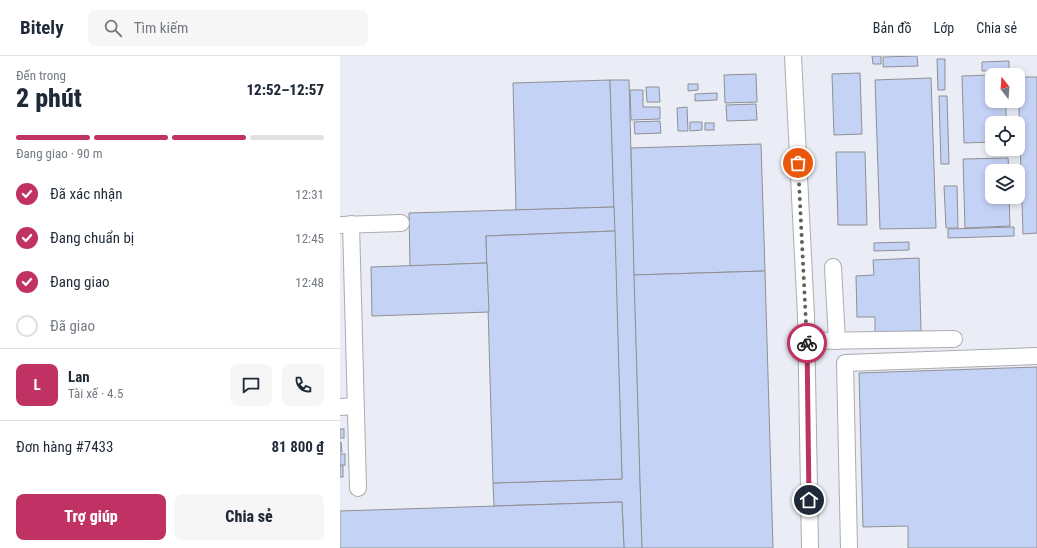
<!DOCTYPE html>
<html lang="vi">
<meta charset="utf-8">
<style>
:root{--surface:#fff;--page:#f6f6f7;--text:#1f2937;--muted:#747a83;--line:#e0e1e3;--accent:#bf3263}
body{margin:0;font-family:"Roboto Condensed",sans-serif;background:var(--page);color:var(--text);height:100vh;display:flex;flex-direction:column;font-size:15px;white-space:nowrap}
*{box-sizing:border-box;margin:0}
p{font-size:13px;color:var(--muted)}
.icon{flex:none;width:22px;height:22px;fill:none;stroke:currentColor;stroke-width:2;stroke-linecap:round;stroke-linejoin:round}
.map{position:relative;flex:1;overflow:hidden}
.side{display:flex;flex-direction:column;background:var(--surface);width:340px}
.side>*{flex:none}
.needle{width:26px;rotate:343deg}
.tools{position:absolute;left:645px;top:12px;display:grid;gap:8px}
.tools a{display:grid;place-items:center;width:40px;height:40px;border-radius:8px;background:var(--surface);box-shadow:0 2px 6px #0003;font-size:20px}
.pin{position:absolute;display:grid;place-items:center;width:34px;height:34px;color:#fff;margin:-17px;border:2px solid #fff;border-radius:50%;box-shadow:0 1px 4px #0007}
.courier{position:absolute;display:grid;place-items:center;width:40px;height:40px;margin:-20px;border:3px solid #bf3263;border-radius:50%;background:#fff;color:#222;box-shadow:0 1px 5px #0007}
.summary em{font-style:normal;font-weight:800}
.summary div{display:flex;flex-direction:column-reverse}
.summary{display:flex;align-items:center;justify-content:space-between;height:68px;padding:0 16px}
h1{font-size:26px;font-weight:800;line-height:30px}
.bar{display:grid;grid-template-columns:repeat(4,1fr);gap:6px 4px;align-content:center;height:48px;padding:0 16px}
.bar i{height:5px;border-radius:3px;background:var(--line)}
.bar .active{background:var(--accent)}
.bar p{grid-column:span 4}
.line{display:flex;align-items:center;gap:10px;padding:0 16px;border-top:1px solid var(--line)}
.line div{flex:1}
.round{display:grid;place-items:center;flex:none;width:42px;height:42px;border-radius:8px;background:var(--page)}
ol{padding:0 16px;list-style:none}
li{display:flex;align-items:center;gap:12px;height:44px}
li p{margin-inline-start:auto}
li .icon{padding:4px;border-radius:50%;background:var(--accent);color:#fff;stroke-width:4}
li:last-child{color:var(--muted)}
li i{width:22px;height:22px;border:2px solid var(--line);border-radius:50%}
.primary-button{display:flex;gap:8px;margin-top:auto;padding:8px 16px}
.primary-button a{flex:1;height:46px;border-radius:8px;background:var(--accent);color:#fff;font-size:16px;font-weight:800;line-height:46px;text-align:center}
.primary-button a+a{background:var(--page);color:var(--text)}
header{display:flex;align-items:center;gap:24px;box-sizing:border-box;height:56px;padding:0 20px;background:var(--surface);border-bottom:1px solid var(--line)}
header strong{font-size:19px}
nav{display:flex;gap:22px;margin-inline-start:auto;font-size:14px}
.search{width:280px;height:36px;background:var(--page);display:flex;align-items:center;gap:10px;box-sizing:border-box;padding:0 14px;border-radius:8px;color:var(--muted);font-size:15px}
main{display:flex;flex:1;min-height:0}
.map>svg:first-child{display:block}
.built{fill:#eaedf6;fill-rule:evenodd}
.building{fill:#c4d2f6;stroke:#8f9092}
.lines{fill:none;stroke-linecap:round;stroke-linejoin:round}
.minor-casing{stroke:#abacae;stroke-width:18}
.minor{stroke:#fff;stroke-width:16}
.done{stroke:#606061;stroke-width:4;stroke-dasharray:0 7.2}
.route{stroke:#bf3263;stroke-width:5}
</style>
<header>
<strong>Bitely</strong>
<div class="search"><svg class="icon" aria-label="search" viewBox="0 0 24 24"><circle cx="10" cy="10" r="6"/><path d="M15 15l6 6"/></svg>Tìm kiếm</div>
<nav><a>Bản đồ</a><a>Lớp</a><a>Chia sẻ</a></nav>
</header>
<main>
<section class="side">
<div class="summary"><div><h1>2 phút</h1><p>Đến trong</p></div><em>12:52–12:57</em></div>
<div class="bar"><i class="active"></i><i class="active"></i><i class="active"></i><i></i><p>Đang giao · 90 m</p></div>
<ol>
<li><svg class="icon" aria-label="check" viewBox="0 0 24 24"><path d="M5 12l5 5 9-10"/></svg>Đã xác nhận<p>12:31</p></li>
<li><svg class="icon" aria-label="check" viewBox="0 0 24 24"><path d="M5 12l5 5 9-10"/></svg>Đang chuẩn bị<p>12:45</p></li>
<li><svg class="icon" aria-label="check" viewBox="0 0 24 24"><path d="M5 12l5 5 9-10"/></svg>Đang giao<p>12:48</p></li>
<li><i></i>Đã giao</li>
</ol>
<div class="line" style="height:72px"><b class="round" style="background:var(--accent);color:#fff">L</b><div><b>Lan</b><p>Tài xế · 4.5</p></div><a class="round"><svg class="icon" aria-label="chat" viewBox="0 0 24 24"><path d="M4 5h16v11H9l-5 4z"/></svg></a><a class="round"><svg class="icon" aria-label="phone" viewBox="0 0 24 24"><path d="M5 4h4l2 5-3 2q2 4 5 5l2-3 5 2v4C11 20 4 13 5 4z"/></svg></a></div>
<div class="line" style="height:52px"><div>Đơn hàng #7433</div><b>81 800 ₫</b></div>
<div class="primary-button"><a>Trợ giúp</a><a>Chia sẻ</a></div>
</section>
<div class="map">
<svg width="697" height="492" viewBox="0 0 697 492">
<rect width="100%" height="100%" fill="#f7f8fa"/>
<path class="built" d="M 0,0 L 697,0 L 697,492 L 0,492 ZM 652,19 L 678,19 L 678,45 L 652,45 ZM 652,67 L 678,67 L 678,93 L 652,93 ZM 652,115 L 678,115 L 678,141 L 652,141 Z"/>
<g class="building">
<path d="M 532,0 L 541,0 L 541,8 L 533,8 Z"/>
<path d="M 577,0 L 578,10 L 543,11 L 543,1 Z"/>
<path d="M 597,3 L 605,3 L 605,34 L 598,34 Z"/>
<path d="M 669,5 L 669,14 L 642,15 L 642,6 Z"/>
<path d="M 520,17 L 522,78 L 494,79 L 492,18 Z"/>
<path d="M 416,18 L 417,46 L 385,47 L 384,19 Z"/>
<path d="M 652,19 L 652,45 L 666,45 L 666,67 L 652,67 L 652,86 L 624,87 L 622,20 Z"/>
<path d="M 678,21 L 697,21 L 697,177 L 683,178 Z"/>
<path d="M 591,22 L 596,172 L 540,173 L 535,24 Z"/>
<path d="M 270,24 L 274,151 L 176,154 L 173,27 Z"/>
<path d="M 270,24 L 289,24 L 302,492 L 284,492 L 282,446 L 154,450 L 153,427 L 282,423 Z"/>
<path d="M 348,28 L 358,28 L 358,34 L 348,35 Z"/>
<path d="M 306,31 L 319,31 L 320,46 L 307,46 Z"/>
<path d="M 290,34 L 303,34 L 303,51 L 320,51 L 320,63 L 291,64 Z"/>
<path d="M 377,37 L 377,44 L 355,45 L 355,38 Z"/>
<path d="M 599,40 L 607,40 L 609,108 L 601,108 Z"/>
<path d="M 416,48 L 417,64 L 387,65 L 386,49 Z"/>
<path d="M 347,51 L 348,75 L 338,75 L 337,52 Z"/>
<path d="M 320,65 L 321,77 L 295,78 L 294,66 Z"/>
<path d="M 350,66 L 362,66 L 362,74 L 350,75 Z"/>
<rect x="365" y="67" width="9" height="7"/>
<path d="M 421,88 L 425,215 L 294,219 L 291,92 Z"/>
<path d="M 496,96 L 525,96 L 527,169 L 498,169 Z"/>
<path d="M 668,102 L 669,115 L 652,115 L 652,141 L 669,141 L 670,170 L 625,172 L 623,103 Z"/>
<path d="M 604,130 L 617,130 L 618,172 L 606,172 Z"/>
<path d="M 274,151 L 275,175 L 146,180 L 147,207 L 70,210 L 69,157 Z"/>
<path d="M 674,171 L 674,180 L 608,182 L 608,173 Z"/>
<path d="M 275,175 L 282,423 L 153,427 L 146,180 Z"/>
<path d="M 569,186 L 569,194 L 534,195 L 534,187 Z"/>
<path d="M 579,202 L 581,275 L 535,276 L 535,261 L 517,261 L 516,220 L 534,219 L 533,204 Z"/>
<path d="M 147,207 L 149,256 L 32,260 L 31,211 Z"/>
<path d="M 425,215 L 433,492 L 302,492 L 294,219 Z"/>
<path d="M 697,311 L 697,492 L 568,492 L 568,470 L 523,471 L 519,317 Z"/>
<rect x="0" y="373" width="4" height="9"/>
<path d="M 0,386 L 1,386 L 2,396 L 0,396 Z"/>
<rect x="0" y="398" width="5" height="11"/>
<rect x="0" y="410" width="3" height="11"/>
<path d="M 282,446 L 284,492 L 0,492 L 0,455 Z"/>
</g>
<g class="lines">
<defs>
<g id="minor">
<path d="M 453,0 L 466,260 L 470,492"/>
<path d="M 11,168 L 18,432"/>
<path d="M 0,169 L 61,167"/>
<path d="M 493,211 L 497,285"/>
<path d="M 467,285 L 614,283"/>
<path d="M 0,351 L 15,350"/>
<path d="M 509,492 L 505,307 L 697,300"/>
</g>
</defs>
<use href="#minor" class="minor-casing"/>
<use href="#minor" class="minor"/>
</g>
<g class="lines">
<path class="done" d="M 458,107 L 467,287"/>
<path class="route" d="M 467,287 L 469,444"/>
</g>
</svg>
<div class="tools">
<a><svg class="needle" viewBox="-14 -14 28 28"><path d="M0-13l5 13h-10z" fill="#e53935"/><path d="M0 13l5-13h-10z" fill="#747a83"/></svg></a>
<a><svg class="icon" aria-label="locate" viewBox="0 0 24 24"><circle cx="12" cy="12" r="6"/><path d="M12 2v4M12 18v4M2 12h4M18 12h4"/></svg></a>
<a><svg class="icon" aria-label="layers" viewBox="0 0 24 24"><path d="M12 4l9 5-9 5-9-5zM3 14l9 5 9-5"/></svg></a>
</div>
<div class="pin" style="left:458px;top:107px;background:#ea580c"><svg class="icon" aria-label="bag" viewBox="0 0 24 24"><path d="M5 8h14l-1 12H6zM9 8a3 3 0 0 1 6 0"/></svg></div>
<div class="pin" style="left:469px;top:444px;background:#1f2937"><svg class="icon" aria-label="home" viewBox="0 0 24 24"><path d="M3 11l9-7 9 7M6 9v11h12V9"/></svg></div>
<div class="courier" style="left:467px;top:287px"><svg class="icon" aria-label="bike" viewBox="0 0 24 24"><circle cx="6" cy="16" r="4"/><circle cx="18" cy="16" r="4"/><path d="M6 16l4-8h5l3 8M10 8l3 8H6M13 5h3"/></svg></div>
</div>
</main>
